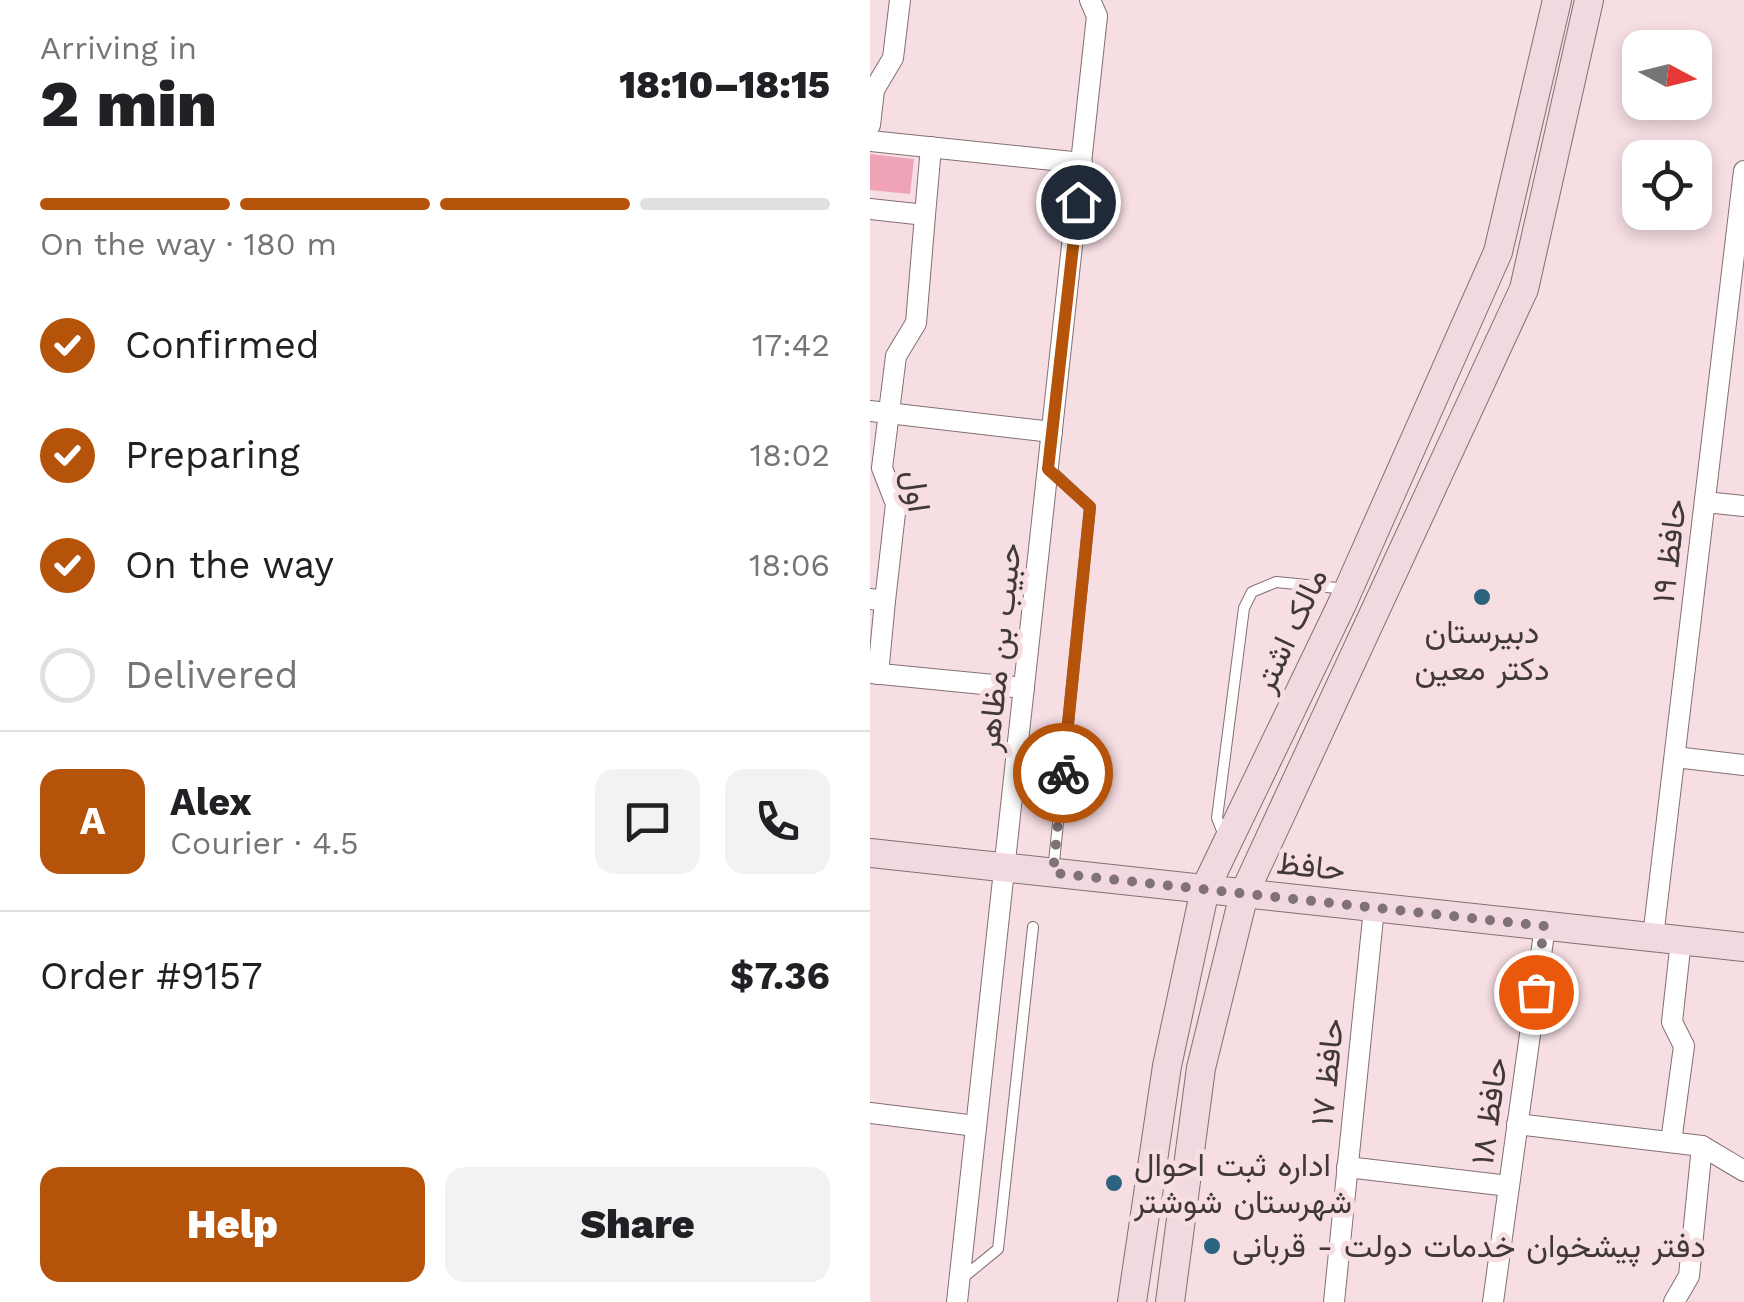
<!DOCTYPE html>
<meta charset="utf-8">
<style>
:root{--surface:#fff;--page:#f2f2f2;--text:#202124;--muted:#757577;--line:#e0e0e0;--accent:#b45309}
body{margin:0;font-family:"Work Sans",Vazirmatn,sans-serif;background:var(--page);color:var(--text);height:100vh;display:flex;flex-direction:column;font-size:38px;white-space:nowrap}
*{box-sizing:border-box;margin:0}
p{font-size:32px;color:var(--muted)}
.icon{flex:none;width:55px;height:55px;fill:none;stroke:currentColor;stroke-width:2;stroke-linecap:round;stroke-linejoin:round}
.map{position:relative;flex:1;overflow:hidden}
.panel{display:flex;flex-direction:column;background:var(--surface);width:870px}
.panel>*{flex:none}
.needle{width:65px;rotate:97deg}
.controls{position:absolute;left:752px;top:30px;display:grid;gap:20px}
.controls a{display:grid;place-items:center;width:90px;height:90px;border-radius:20px;background:var(--surface);box-shadow:0 5px 15px #0003;font-size:50px}
.pin{position:absolute;display:grid;place-items:center;width:85px;height:85px;color:#fff;margin:-42px;border:5px solid #fff;border-radius:50%;box-shadow:0 2px 10px #0007}
.courier{position:absolute;display:grid;place-items:center;width:100px;height:100px;margin:-50px;border:8px solid #b45309;border-radius:50%;background:#fff;color:#222;box-shadow:0 2px 12px #0007}
.overview em{font-style:normal;font-weight:800}
.overview div{display:flex;flex-direction:column-reverse}
.overview{display:flex;align-items:center;justify-content:space-between;height:170px;padding:0 40px}
h1{font-size:65px;font-weight:800;line-height:75px}
.bar{display:grid;grid-template-columns:repeat(4,1fr);gap:15px 10px;align-content:center;height:120px;padding:0 40px}
.bar i{height:12px;border-radius:8px;background:var(--line)}
.bar .on{background:var(--accent)}
.bar p{grid-column:span 4}
.line{display:flex;align-items:center;gap:25px;padding:0 40px;border-top:2px solid var(--line)}
.line div{flex:1}
.round{display:grid;place-items:center;flex:none;width:105px;height:105px;border-radius:20px;background:var(--page)}
ol{padding:0 40px;list-style:none}
li{display:flex;align-items:center;gap:30px;height:110px}
li p{margin-inline-start:auto}
li .icon{padding:10px;border-radius:50%;background:var(--accent);color:#fff;stroke-width:4}
li:last-child{color:var(--muted)}
li i{width:55px;height:55px;border:5px solid var(--line);border-radius:50%}
.button{display:flex;gap:20px;margin-top:auto;padding:20px 40px}
.button a{flex:1;height:115px;border-radius:20px;background:var(--accent);color:#fff;font-size:40px;font-weight:800;line-height:115px;text-align:center}
.button a+a{background:var(--page);color:var(--text)}
main{display:flex;flex:1;min-height:0}
.map>svg:first-child{display:block}
.green{fill:#eea4b6}
.lines{fill:none;stroke-linecap:round;stroke-linejoin:round}
.lane-casing{stroke:#836f73;stroke-width:12}
.street-casing{stroke:#836f73;stroke-width:22}
.secondary-casing{stroke:#836f73;stroke-width:30}
.lane{stroke:#fff;stroke-width:10}
.street{stroke:#fff;stroke-width:20}
.secondary{stroke:#f2d9df;stroke-width:28}
.done{stroke:#807275;stroke-width:10;stroke-dasharray:0 18}
.route{stroke:#b45309;stroke-width:12}
.poi-dot{fill:#2c637e;stroke:#f6dee3;stroke-width:4}
.labels{text-anchor:middle;stroke-width:10;stroke-linejoin:round;paint-order:stroke}
.street-label{font-size:32px;fill:#41383a;stroke:#f6dee3}
.poi-label{font-size:32px;fill:#41383a;stroke:#f6dee3;text-anchor:start}
</style>
<main>
<section class="panel">
<div class="overview"><div><h1>2 min</h1><p>Arriving in</p></div><em>18:10–18:15</em></div>
<div class="bar"><i class="on"></i><i class="on"></i><i class="on"></i><i></i><p>On the way · 180 m</p></div>
<ol>
<li><svg class="icon" aria-label="check" viewBox="0 0 24 24"><path d="M5 12l5 5 9-10"/></svg>Confirmed<p>17:42</p></li>
<li><svg class="icon" aria-label="check" viewBox="0 0 24 24"><path d="M5 12l5 5 9-10"/></svg>Preparing<p>18:02</p></li>
<li><svg class="icon" aria-label="check" viewBox="0 0 24 24"><path d="M5 12l5 5 9-10"/></svg>On the way<p>18:06</p></li>
<li><i></i>Delivered</li>
</ol>
<div class="line" style="height:180px"><b class="round" style="background:var(--accent);color:#fff">A</b><div><b>Alex</b><p>Courier · 4.5</p></div><a class="round"><svg class="icon" aria-label="chat" viewBox="0 0 24 24"><path d="M4 5h16v11H9l-5 4z"/></svg></a><a class="round"><svg class="icon" aria-label="phone" viewBox="0 0 24 24"><path d="M5 4h4l2 5-3 2q2 4 5 5l2-3 5 2v4C11 20 4 13 5 4z"/></svg></a></div>
<div class="line" style="height:130px"><div>Order #9157</div><b>$7.36</b></div>
<div class="button"><a>Help</a><a>Share</a></div>
</section>
<div class="map">
<svg width="874" height="1302" viewBox="0 0 874 1302">
<rect width="100%" height="100%" fill="#f6dee3"/>
<path class="green" d="M 0,154 L 44,159 L 40,194 L 0,190 Z"/>
<g class="lines">
<defs>
<g id="lane">
<path d="M 179,469 L 220,507 L 183,872"/>
<path d="M 355,838 L 347,818 L 374,608 L 382,592 L 406,582 L 477,589"/>
<path d="M 90,1280 L 128,1249 L 163,927"/>
</g>
<g id="street">
<path d="M 0,125 L 4,90 L 23,58 L 30,0"/>
<path d="M 0,141 L 212,163"/>
<path d="M 0,209 L 55,215 L 61,147"/>
<path d="M 0,411 L 182,432"/>
<path d="M 835,502 L 874,506"/>
<path d="M 0,599 L 15,601 L 8,674"/>
<path d="M 15,601 L 26,504 L 12,468 L 26,356 L 46,323 L 55,215"/>
<path d="M 0,673 L 154,688"/>
<path d="M 805,757 L 874,765"/>
<path d="M 783,937 L 874,171"/>
<path d="M 0,1113 L 106,1126"/>
<path d="M 647,1124 L 832,1146 L 874,1171"/>
<path d="M 801,1142 L 814,1046 L 802,1022 L 811,940"/>
<path d="M 477,1167 L 639,1186"/>
<path d="M 87,1302 L 227,16 L 220,0"/>
<path d="M 464,1302 L 504,908"/>
<path d="M 623,1302 L 675,926"/>
<path d="M 804,1302 L 819,1276 L 832,1146"/>
</g>
<g id="secondary">
<path d="M 0,853 L 874,947"/>
<path d="M 262,1302 L 297,1066 L 335,889 L 472,604 L 628,252 L 687,0"/>
<path d="M 300,1302 L 331,1068 L 374,894 L 654,289 L 719,0"/>
</g>
</defs>
<use href="#lane" class="lane-casing"/>
<use href="#street" class="street-casing"/>
<use href="#secondary" class="secondary-casing"/>
<use href="#lane" class="lane"/>
<use href="#street" class="street"/>
<use href="#secondary" class="secondary"/>
</g>
<g class="lines">
<path class="done" d="M 193,773 L 183,873 L 674,926 L 666,992"/>
<path class="route" d="M 193,773 L 220,507 L 178,469 L 208,202"/>
</g>
<g class="poi-dot">
<circle cx="612" cy="597" r="10"/>
<circle cx="244" cy="1183" r="10"/>
<circle cx="342" cy="1246" r="10"/>
</g>
<g class="labels">
<g class="street-label">
<text transform="translate(47 491) rotate(82)" y="11">اول</text>
<text transform="translate(799 551) rotate(-83)" y="11">حافظ ۱۹</text>
<text transform="translate(420 630) rotate(-65)" y="11">مالک اشتر</text>
<text transform="translate(129 647) rotate(-84)" y="11">حبیب بن مظاهر</text>
<text transform="translate(441 866) rotate(6)" y="11">حافظ</text>
<text transform="translate(457 1072) rotate(-84)" y="11">حافظ ۱۷</text>
<text transform="translate(619 1111) rotate(-82)" y="11">حافظ ۱۸</text>
</g>
<g class="poi-label">
<text x="612" y="643" text-anchor="middle">دبیرستان<tspan x="612" dy="37">دکتر معین</tspan></text>
<text x="264" y="1176">اداره ثبت احوال<tspan x="264" dy="37">شهرستان شوشتر</tspan></text>
<text x="362" y="1257">دفتر پیشخوان خدمات دولت - قربانی</text>
</g>
</g>
</svg>
<div class="controls">
<a><svg class="needle" viewBox="-14 -14 28 28"><path d="M0-13l5 13h-10z" fill="#e53935"/><path d="M0 13l5-13h-10z" fill="#757577"/></svg></a>
<a><svg class="icon" aria-label="locate" viewBox="0 0 24 24"><circle cx="12" cy="12" r="6"/><path d="M12 2v4M12 18v4M2 12h4M18 12h4"/></svg></a>
</div>
<div class="pin" style="left:666px;top:992px;background:#ea580c"><svg class="icon" aria-label="bag" viewBox="0 0 24 24"><path d="M5 8h14l-1 12H6zM9 8a3 3 0 0 1 6 0"/></svg></div>
<div class="pin" style="left:208px;top:202px;background:#1f2937"><svg class="icon" aria-label="home" viewBox="0 0 24 24"><path d="M3 11l9-7 9 7M6 9v11h12V9"/></svg></div>
<div class="courier" style="left:193px;top:773px"><svg class="icon" aria-label="bike" viewBox="0 0 24 24"><circle cx="6" cy="16" r="4"/><circle cx="18" cy="16" r="4"/><path d="M6 16l4-8h5l3 8M10 8l3 8H6M13 5h3"/></svg></div>
</div>
</main>
